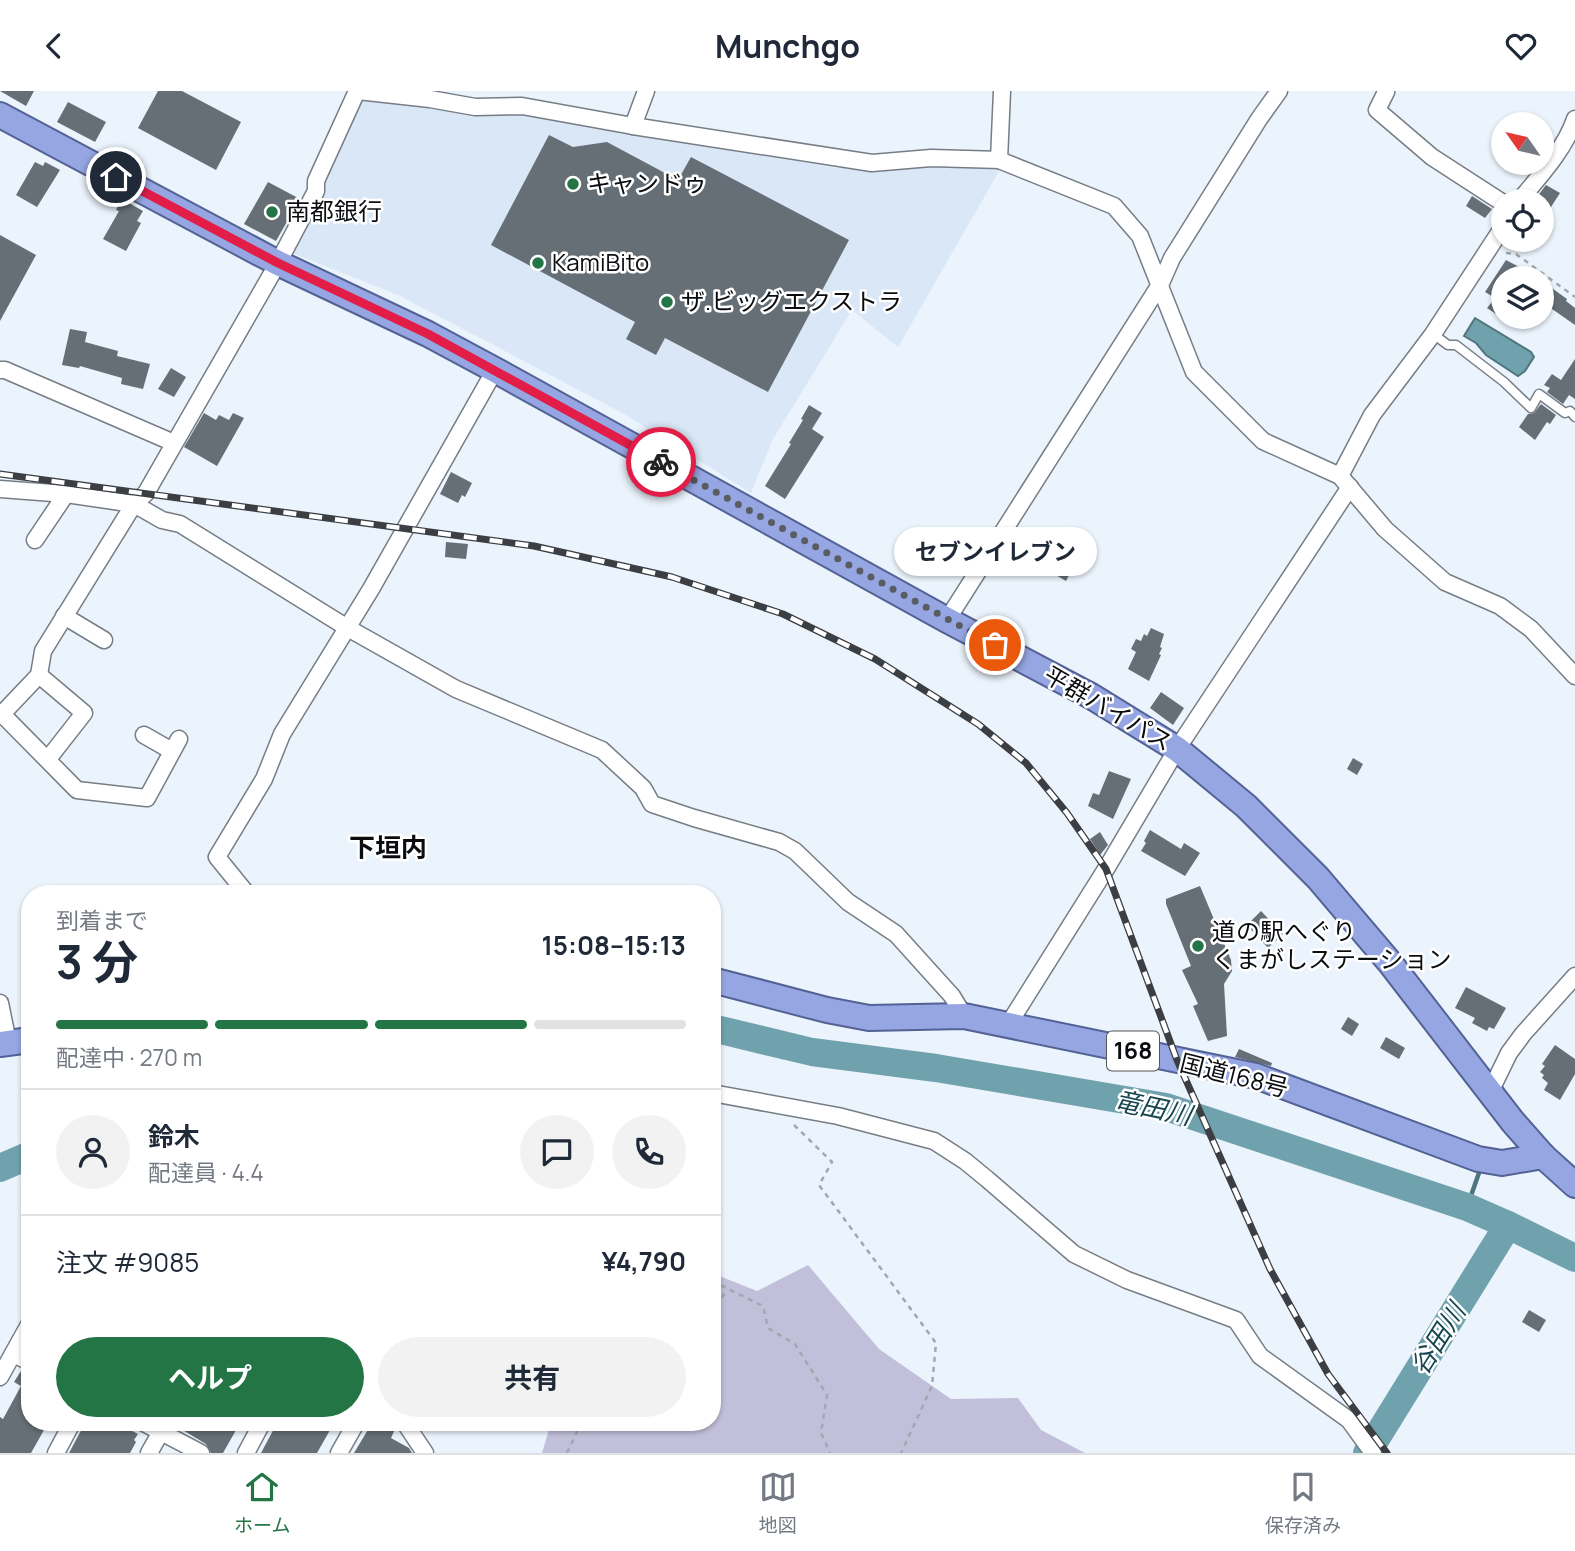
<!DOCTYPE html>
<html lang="ja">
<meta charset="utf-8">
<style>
:root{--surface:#fff;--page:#f2f2f3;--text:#1f2937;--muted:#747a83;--line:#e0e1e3;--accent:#247546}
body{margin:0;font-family:Manrope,"Noto Sans JP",sans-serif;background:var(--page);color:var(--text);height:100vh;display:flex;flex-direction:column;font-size:26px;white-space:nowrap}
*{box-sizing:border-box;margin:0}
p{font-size:23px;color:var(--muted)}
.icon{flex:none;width:38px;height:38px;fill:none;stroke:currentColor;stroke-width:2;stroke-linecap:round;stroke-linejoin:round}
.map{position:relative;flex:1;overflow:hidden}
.details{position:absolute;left:21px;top:794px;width:700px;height:546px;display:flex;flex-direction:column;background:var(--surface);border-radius:28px;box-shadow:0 2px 5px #0004}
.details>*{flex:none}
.needle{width:46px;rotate:304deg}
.tools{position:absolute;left:1491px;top:21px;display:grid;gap:14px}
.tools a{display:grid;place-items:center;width:63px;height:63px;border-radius:50%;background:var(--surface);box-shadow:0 2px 5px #0004;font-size:35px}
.pin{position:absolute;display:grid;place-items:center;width:60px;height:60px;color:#fff;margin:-30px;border:4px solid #fff;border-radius:50%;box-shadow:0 2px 7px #0007}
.courier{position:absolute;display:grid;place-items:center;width:70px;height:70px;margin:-35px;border:5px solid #e11d48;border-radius:50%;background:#fff;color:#222;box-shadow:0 2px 9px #0007}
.bubble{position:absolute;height:49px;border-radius:24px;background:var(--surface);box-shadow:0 2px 5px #0004;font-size:23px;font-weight:700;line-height:49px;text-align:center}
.summary em{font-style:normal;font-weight:700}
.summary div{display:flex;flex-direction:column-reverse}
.summary{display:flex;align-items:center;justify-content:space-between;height:119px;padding:0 35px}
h1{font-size:46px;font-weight:700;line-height:52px}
.bar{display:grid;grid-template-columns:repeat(4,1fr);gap:10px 7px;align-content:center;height:84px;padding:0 35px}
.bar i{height:9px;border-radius:5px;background:var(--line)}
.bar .on{background:var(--accent)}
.bar p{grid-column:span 4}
.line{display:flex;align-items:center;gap:18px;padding:0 35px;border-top:2px solid var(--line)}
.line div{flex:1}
.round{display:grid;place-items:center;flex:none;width:74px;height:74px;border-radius:37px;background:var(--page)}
.primary-button{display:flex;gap:14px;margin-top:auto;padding:14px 35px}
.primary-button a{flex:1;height:80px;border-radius:42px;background:var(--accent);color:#fff;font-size:28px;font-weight:700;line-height:80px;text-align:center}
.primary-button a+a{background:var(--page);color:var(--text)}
header{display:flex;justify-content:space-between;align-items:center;height:91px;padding:0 35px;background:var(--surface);font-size:32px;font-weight:700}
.dock{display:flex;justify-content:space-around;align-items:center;height:98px;border-top:2px solid var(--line);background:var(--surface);font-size:19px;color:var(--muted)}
.dock a{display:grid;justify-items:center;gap:4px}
.dock .on{color:var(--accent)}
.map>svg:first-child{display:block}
.built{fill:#dae7f6}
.green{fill:#c2bfda}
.water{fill:#70a2ad;stroke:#51757e;stroke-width:2}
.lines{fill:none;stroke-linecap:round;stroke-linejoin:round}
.stream{stroke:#51757e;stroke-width:4.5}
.river{stroke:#70a2ad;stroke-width:28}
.building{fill:#666f75}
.service-casing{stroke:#767d85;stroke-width:11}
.minor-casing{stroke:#767d85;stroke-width:19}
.trunk-casing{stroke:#536294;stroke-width:28}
.path{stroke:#a2a8af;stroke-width:2.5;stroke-dasharray:5 5;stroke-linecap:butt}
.service{stroke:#fff;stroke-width:8}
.minor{stroke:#fff;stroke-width:16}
.trunk{stroke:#96a6e2;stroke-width:24}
.rail-casing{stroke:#3b3e43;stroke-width:7}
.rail{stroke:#fff;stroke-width:4.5;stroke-dasharray:13;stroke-linecap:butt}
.done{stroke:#595d62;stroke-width:7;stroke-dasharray:0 12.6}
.route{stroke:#e11d48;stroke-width:9}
.poi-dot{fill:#247546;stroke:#fff;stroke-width:2.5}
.labels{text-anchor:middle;stroke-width:5;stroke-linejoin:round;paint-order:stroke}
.shield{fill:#fff;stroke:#545557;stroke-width:2}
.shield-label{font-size:23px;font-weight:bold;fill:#0a0c0f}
.poi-label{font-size:24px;fill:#0a0c0f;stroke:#fff;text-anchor:start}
.street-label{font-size:24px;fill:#0a0c0f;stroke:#fff}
.neighbourhood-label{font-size:26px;font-weight:bold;fill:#0a0c0f;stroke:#fff}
.water-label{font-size:26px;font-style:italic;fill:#18464f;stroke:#fff}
</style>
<header><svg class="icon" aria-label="back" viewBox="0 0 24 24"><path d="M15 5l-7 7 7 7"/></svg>Munchgo<svg class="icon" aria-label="heart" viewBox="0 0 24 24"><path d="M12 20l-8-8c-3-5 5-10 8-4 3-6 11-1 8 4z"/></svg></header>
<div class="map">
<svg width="1575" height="1362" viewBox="0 0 1575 1362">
<rect width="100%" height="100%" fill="#ebf3fc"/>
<path class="built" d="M 359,9 L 525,22 L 836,77 L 900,76 L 928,73 L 1001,77 L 898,256 L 852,219 L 773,348 L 751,402 L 626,324 L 467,240 L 398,204 L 292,162 L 325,96 L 318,91 Z"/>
<path class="green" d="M 808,1174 L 879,1258 L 951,1308 L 1018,1307 L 1041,1339 L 1085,1362 L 542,1362 L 551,1332 L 712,1332 L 712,1190 L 717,1184 L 757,1200 Z"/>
<path class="water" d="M 1475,227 L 1531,261 L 1534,266 L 1525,280 L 1518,285 L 1486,264 L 1476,252 L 1464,245 Z"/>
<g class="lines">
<path class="stream" d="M 1467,1116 L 1480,1079"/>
<g class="river">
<path d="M 712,937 L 812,961 L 936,977 L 1166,1016 L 1467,1116 L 1508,1134 L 1575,1167"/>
<path d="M 0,1077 L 30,1064"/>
<path d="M 1367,1362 L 1508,1134"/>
</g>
</g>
<g class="building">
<path d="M 0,0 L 34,0 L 26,15 Z"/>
<path d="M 158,0 L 182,0 L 241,31 L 216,79 L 138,37 Z"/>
<path d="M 68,11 L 106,31 L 95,51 L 57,31 Z"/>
<path d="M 549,44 L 573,56 L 607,51 L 678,89 L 691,66 L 849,149 L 768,301 L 665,247 L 656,264 L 626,248 L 635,231 L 491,154 Z"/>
<path d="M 35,71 L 43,75 L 45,71 L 60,79 L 37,116 L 16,104 Z"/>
<path d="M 268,91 L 300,108 L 276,150 L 244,133 Z"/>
<path d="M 1546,94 L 1560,102 L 1542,130 L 1542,110 L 1534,110 Z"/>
<path d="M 1472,105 L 1492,118 L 1485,127 L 1466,115 Z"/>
<path d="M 122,108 L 143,120 L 137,130 L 141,132 L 126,160 L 103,148 L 119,120 L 116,119 Z"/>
<path d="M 0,144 L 36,164 L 0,230 Z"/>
<path d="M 1506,169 L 1540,187 L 1503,187 L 1503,217 L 1499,225 L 1487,217 L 1495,207 L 1485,201 Z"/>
<path d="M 1542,190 L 1567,208 L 1566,210 L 1575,217 L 1575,234 L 1542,211 Z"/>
<path d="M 70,238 L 87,241 L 85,251 L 118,260 L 117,265 L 150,273 L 143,298 L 121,293 L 122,287 L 80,275 L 79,277 L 62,274 Z"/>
<path d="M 1575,268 L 1575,308 L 1569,304 L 1563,313 L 1547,301 L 1550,297 L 1544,294 L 1552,283 L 1561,289 Z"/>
<path d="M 171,277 L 186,286 L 174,306 L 158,298 Z"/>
<path d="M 1541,313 L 1556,324 L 1550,333 L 1547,331 L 1535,349 L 1519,336 L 1528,323 L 1534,322 Z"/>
<path d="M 809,314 L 822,322 L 812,338 L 824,346 L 785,408 L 765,395 L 791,353 L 789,352 L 803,329 L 801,328 Z"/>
<path d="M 204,322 L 216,329 L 219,324 L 229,329 L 233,322 L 244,327 L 217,375 L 184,356 Z"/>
<path d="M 451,381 L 472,392 L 465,406 L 462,404 L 458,412 L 440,403 Z"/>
<path d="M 1039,442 L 1080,463 L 1066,490 L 1022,464 L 1029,452 L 1033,454 Z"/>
<path d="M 446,451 L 468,453 L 466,468 L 445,466 Z"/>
<path d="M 1151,537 L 1164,543 L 1160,556 L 1162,557 L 1159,563 L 1161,564 L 1149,590 L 1128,578 L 1136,561 L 1131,558 L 1136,548 L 1141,550 L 1144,543 L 1147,545 Z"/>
<path d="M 1161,601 L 1184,617 L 1173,634 L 1150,617 Z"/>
<path d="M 1353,667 L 1363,673 L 1357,684 L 1347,678 Z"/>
<path d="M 1109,680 L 1131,688 L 1113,728 L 1088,715 L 1093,702 L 1099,704 Z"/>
<path d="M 1150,739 L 1181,758 L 1184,752 L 1200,762 L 1185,785 L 1141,760 L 1146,752 L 1144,750 Z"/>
<path d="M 1100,741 L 1108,754 L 1100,764 L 1090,748 Z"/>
<path d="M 1200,795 L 1231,869 L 1232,880 L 1224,893 L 1227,945 L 1208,950 L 1193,915 L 1198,913 L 1182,879 L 1191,875 L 1166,813 L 1166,808 Z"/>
<path d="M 1261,820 L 1283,843 L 1268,857 L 1247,834 Z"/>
<path d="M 1466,896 L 1506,917 L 1494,938 L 1489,936 L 1487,940 L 1472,932 L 1475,927 L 1455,917 Z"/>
<path d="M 1348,926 L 1359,933 L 1352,945 L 1341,938 Z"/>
<path d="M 1386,946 L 1405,957 L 1399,968 L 1380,957 Z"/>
<path d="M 1555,954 L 1575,968 L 1575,983 L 1560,1009 L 1544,999 L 1548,992 L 1542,987 L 1544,984 L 1540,981 L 1545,975 L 1542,973 Z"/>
<path d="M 1239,958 L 1272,972 L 1271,975 L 1235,966 Z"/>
<path d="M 1529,1219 L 1546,1229 L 1539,1241 L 1522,1231 Z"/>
<path d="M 21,1280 L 28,1283 L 30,1281 L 30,1332 L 48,1332 L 31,1362 L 0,1362 L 0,1326 L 3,1328 L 21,1295 L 14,1291 Z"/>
<path d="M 85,1332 L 117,1332 L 138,1343 L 134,1349 L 136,1351 L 130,1362 L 69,1362 Z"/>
<path d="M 176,1332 L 240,1332 L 223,1362 L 211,1362 L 206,1353 L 176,1335 Z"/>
<path d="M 277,1332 L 334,1332 L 317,1362 L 261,1362 Z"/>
<path d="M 372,1332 L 387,1332 L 396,1336 L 391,1347 L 409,1357 L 412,1362 L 354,1362 Z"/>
</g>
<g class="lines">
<defs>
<path id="service" d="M 1433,243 L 1448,254 L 1456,254 L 1504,291 L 1531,317 L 1539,303 L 1565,322 L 1570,320 L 1575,326"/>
<g id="minor">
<path d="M 358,0 L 430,8 L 475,16 L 522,15 L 633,35 L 872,72 L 931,67 L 1001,69"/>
<path d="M 1002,0 L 999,69 L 1114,115 L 1140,145 L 1194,281 L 1263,350 L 1340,385 L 1385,438 L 1445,491 L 1500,515 L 1531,538 L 1575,585"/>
<path d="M 1385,0 L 1386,1 L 1377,19 L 1432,66 L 1503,112"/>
<path d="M 633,35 L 646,0"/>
<path d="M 1519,110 C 1539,86 1565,58 1575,28"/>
<path d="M 0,279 L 5,279 L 174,352"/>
<path d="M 1340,385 L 1372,324 L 1433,243 L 1503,136"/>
<path d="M 0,398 L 66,403 L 134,413 L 162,429 L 180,433 L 346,536 L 456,598 L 602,659 L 643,697 L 652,713 L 694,727 L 779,751 L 795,760 L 848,811 L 896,843 L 952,905 L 964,925"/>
<path d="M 35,449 L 66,403"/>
<path d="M 64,525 L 104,549"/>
<path d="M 947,529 L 1161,192 L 1172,167 L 1259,28 L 1279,0"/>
<path d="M 39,584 L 84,622 L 48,668"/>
<path d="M 0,621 L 77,699 L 147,707 L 179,648"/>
<path d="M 2,623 L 39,584 L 43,560 L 134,413 L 146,402 L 278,172 L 316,100 L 316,90 L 357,0"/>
<path d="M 144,644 L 172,660"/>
<path d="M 247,803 L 217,766 L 264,688 L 282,643 L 371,498 L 495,279"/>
<path d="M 0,912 L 8,951"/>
<path d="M 1008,934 L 1106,778 L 1177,658 L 1350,396"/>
<path d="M 1490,1001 L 1509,962 L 1523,943 L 1575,885"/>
<path d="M 712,1002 L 838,1025 L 934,1050 L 965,1070 L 987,1088 L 1074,1163 L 1127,1189 L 1236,1229 L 1260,1265 L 1349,1329 L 1373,1362"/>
<path d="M 13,1263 L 30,1271"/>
<path d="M 0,1286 L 30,1232"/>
<path d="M 144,1332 L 201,1362"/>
<path d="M 405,1332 L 425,1362"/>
<path d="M 56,1362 L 72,1332"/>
<path d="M 149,1362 L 166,1332"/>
<path d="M 246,1362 L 262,1332"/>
<path d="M 339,1362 L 356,1332"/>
</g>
<g id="trunk">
<path d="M 0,24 L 278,172 L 428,243 L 495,279 L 947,529 L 1091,605 L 1177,658 L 1246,715 L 1318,787 L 1391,873 L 1513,1031 L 1543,1065 L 1575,1094"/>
<path d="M 712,889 L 827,919 L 869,927 L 964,925 L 1256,985 L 1478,1068 L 1502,1072 L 1543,1065"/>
<path d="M 0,953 L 30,949"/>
</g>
</defs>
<use href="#service" class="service-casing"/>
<use href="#minor" class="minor-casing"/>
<use href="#trunk" class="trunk-casing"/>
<g class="path">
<path d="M 1506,162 L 1516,163 L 1575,206"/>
<path d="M 794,1034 L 832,1071 L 819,1094 L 936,1252 L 932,1295 L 901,1362"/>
<path d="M 712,1190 L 763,1215 L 768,1237 L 795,1253 L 827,1304 L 821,1342 L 830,1362"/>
<path d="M 712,1224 L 727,1198"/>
<path d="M 712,1232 L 720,1239 L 712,1246"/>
<path d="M 673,1332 L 674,1339"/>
<path d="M 567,1362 L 581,1332"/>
</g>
<use href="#service" class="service"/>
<use href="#minor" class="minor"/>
<use href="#trunk" class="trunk"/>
<defs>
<path id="rail" d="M 0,383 L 534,455 L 672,486 L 783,523 L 875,568 L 978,633 L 1026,672 L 1067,722 L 1106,778 L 1177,969 L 1270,1178 L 1328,1283 L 1387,1362"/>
</defs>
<use href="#rail" class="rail-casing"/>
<use href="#rail" class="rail"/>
</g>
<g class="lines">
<path class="done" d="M 661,371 L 995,554"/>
<path class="route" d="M 116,86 L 278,172 L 428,243 L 661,371"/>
</g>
<g class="poi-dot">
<circle cx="573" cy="93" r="7"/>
<circle cx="272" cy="121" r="7"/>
<circle cx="538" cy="172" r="7"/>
<circle cx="667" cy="211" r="7"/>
<circle cx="1198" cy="855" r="7"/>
</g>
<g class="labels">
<rect class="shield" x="1107" y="940.5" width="52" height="39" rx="5"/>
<g class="shield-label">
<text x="1133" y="968">168</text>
</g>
<g class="poi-label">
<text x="587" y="101">キャンドゥ</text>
<text x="286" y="129">南都銀行</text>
<text x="552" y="180">KamiBito</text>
<text x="681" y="219">ザ.ビッグエクストラ</text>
<text x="1212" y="849">道の駅へぐり<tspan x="1212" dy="28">くまがしステーション</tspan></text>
</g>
<g class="street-label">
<text transform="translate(1108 618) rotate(30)" y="8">平群バイパス</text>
<text transform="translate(1234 985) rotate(14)" y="8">国道168号</text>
</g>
<g class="neighbourhood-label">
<text x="388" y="766">下垣内</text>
</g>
<g class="water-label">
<text transform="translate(1153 1017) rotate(12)" y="9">竜田川</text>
<text transform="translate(1438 1248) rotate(-58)" y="9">谷田川</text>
</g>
</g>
</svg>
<div class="tools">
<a><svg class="needle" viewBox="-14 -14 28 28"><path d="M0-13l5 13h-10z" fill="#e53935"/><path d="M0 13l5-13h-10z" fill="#747a83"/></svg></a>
<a><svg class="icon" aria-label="locate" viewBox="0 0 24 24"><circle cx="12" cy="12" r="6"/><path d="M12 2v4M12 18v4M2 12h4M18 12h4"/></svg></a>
<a><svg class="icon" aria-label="layers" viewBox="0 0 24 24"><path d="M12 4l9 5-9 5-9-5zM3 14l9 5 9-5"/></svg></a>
</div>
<div class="pin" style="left:995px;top:554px;background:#ea580c"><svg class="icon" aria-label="bag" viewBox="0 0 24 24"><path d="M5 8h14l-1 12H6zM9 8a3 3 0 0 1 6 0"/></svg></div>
<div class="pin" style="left:116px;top:86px;background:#1f2937"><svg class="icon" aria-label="home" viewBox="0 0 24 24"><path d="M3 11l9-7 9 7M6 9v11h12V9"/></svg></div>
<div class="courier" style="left:661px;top:371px"><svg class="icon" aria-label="bike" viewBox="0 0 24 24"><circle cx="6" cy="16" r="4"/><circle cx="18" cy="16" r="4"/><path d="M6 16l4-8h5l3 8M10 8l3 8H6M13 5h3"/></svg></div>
<div class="bubble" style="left:894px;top:436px;width:203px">セブンイレブン</div>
<section class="details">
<div class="summary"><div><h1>3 分</h1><p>到着まで</p></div><em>15:08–15:13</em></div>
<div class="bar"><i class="on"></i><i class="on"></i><i class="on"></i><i></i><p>配達中 · 270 m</p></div>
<div class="line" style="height:126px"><a class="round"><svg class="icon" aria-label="person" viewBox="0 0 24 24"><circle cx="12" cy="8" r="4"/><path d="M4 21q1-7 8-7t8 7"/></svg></a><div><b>鈴木</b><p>配達員 · 4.4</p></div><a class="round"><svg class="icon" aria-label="chat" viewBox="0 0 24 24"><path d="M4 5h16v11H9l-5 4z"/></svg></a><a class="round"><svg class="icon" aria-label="phone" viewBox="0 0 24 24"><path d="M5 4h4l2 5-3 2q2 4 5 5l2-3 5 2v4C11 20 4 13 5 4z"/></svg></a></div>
<div class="line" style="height:91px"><div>注文 #9085</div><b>¥4,790</b></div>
<div class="primary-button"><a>ヘルプ</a><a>共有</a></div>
</section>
</div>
<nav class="dock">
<a class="on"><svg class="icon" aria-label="home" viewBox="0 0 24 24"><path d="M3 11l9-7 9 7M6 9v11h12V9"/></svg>ホーム</a>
<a><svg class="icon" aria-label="map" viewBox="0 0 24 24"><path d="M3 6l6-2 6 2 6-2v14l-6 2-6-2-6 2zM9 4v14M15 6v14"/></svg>地図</a>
<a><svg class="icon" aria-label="saved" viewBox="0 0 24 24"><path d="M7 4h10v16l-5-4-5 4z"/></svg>保存済み</a>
</nav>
